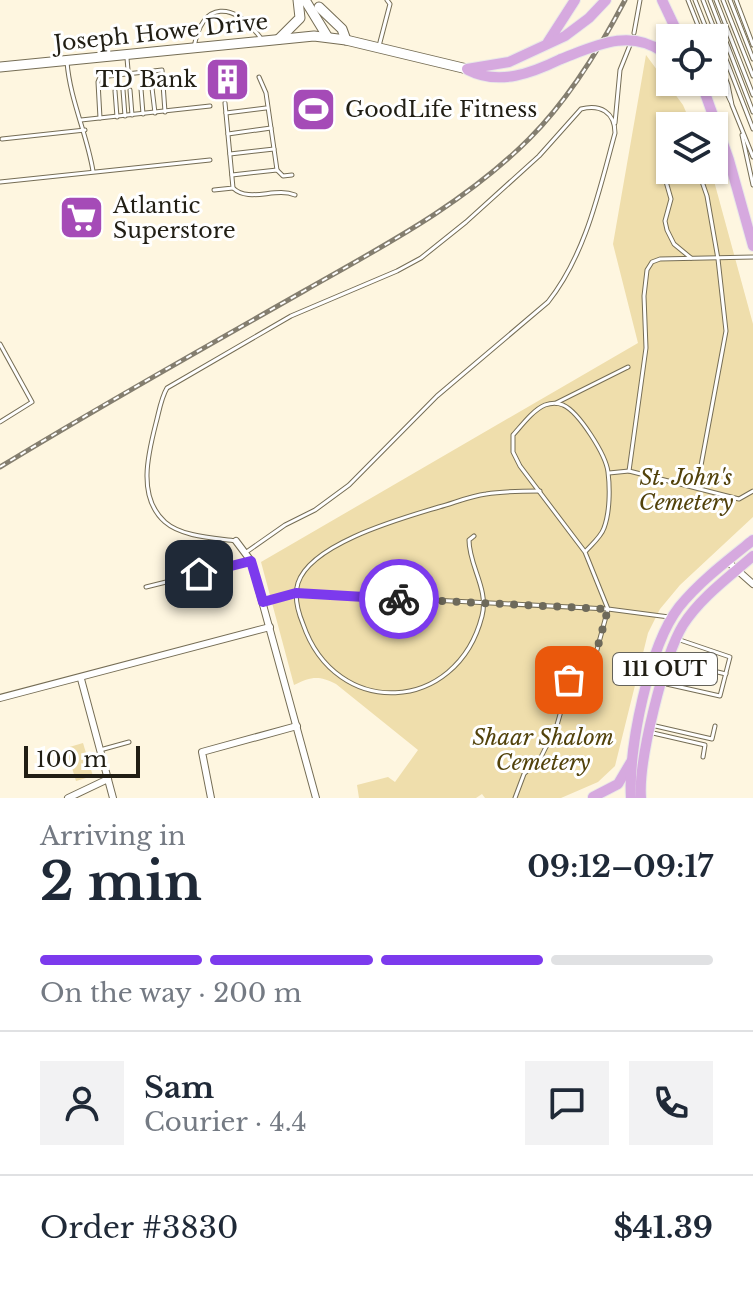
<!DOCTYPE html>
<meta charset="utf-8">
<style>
:root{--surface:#fff;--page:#f2f2f3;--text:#1f2937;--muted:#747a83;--line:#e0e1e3;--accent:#7c3aed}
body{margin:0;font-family:"Libre Baskerville",serif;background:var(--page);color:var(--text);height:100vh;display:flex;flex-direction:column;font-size:30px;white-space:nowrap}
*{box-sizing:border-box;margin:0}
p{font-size:26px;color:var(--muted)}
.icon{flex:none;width:44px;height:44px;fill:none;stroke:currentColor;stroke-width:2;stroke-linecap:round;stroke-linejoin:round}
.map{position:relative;height:798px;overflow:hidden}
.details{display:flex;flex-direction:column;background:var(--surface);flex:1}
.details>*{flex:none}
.buttons{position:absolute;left:656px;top:24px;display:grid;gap:16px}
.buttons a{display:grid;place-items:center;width:72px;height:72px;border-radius:0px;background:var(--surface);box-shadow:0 2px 6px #0004;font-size:40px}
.scale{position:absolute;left:24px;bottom:20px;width:116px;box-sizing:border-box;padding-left:8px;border:4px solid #211e14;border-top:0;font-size:22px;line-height:28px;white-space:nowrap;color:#211e14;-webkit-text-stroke:6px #fff;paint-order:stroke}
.pin{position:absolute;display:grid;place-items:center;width:68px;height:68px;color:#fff;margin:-34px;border-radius:16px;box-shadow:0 4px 12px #0006}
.courier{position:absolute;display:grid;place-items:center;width:80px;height:80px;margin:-40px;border:6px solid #7c3aed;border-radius:50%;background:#fff;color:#222;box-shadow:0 2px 10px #0007}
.summary em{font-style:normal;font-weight:800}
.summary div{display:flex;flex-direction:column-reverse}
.summary{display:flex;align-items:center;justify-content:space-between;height:136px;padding:0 40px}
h1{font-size:52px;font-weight:800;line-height:60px}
.bar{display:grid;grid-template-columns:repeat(4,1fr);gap:12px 8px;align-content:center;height:96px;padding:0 40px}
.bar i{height:10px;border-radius:6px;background:var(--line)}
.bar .selected{background:var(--accent)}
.bar p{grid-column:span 4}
.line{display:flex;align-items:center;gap:20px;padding:0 40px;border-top:2px solid var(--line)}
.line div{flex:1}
.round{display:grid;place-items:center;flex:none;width:84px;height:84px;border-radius:0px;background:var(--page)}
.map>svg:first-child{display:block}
.green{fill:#efdeac}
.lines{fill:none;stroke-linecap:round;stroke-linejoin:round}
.lane-casing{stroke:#756d55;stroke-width:5}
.street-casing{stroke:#756d55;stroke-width:8}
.secondary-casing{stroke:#756d55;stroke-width:11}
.primary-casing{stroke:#e9e8e8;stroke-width:12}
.lane{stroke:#fff;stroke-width:3}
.street{stroke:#fff;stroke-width:6}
.secondary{stroke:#fff;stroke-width:9}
.primary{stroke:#d6a9df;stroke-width:10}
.rail-casing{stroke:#847e6f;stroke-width:5}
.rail{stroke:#fff;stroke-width:2;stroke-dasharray:6;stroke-linecap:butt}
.primary-bridge-casing{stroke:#e9e8e8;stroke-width:12;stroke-linecap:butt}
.primary-bridge{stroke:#d6a9df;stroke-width:10}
.done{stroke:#6e6a5b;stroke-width:8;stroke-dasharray:0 14.4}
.route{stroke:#7c3aed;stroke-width:10}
.labels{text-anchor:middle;stroke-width:6;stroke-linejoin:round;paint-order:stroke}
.shield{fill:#fff;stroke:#64625a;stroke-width:2}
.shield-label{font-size:20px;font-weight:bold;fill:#211e14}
.street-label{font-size:22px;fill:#211e14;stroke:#fff}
.poi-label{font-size:22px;fill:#211e14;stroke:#fff;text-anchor:start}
.park-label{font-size:22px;font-style:italic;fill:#52420b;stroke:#fff}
</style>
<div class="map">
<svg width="753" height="798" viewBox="0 0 753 798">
<rect width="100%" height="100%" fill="#fef6e0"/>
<g class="green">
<path d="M 646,55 L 683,105 L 692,126 L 670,126 L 670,170 L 711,170 L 753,324 L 753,517 L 680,585 L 660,609 L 648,633 L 615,766 L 598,782 L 561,798 L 485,798 L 482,794 L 476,798 L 359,798 L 357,785 L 388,777 L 395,782 L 418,750 L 336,684 C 318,675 311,677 294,685 L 261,562 L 638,343 L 613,244 Z"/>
<path d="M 83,743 L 93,776 L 76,781 L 66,748 Z"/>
</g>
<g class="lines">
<defs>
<g id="lane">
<path d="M 688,0 L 703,38"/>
<path d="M 695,0 L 710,38"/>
<path d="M 703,0 L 753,129"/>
<path d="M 710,0 L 753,112"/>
<path d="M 716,0 L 753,95"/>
<path d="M 723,0 L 753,76"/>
<path d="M 730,0 L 753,59"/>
<path d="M 736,0 L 753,45"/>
<path d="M 634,33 L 640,0"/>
<path d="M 379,46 L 390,4 L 387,0"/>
<path d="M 194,47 C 203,0 233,2 260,37"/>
<path d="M 714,48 L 728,85 L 732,105 L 753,157"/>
<path d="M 127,58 L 129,82"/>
<path d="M 67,62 C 70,100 87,134 93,171"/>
<path d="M 714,66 L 731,102"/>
<path d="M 259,77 L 266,93 L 277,170"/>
<path d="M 152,88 L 155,113"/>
<path d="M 141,89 L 143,114"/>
<path d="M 123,90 L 125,116"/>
<path d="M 130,90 L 132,115"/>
<path d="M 115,91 L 117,117"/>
<path d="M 226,113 L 266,108"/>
<path d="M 100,118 L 98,82 L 100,77 L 162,70 L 165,112"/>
<path d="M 81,120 L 210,106"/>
<path d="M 615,123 L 620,70 L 630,45"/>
<path d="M 228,134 L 271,128"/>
<path d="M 742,135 L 753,185"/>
<path d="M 2,139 L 85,130"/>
<path d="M 230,154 L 274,149"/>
<path d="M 670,162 L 667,163 L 665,178 L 671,199 L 665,221 L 667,230 L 674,244 L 691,258"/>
<path d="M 232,175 L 277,170 L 283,176 L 292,175"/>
<path d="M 0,182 L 210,160"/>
<path d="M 233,188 C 249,203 275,187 295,195"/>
<path d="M 214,190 L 233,188 L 225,103"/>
<path d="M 753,257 L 660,259 L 652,262 L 647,270 L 644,296 L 646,348 L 629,471 L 739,499 L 753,491"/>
<path d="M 0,344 L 32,402 L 0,422"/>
<path d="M 556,403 L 628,367"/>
<path d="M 609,473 L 629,471"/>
<path d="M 697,487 L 726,331 L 718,259 L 707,196 L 698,170"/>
<path d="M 474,536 L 469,540 C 469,566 489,589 482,616 C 457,714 336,720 303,624 C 298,612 294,596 298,583 C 311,543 403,518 439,507 C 454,503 470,496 486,494 C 504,491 522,491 540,491"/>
<path d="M 236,541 C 215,538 182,537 165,522 C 137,497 148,454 156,423 C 159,412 161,398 167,388 L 291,316 L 397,271 L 421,258 L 466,222 L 539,156 L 581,109 C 600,104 615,112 615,133 C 599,191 586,254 548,302 L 437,396 L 349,485 L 315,510 L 285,525 L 245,553"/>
<path d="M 585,552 C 591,545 601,537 604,528 C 610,512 610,488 608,472 C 606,455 579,412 563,405 C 558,403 551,403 545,405 C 533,410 522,425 513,435 L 513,452 L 520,466 L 585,552 L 608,609 L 669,617"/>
<path d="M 146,587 L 251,561"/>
<path d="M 263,602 L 296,593 L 608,609 L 595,657 L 571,676 L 557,725 L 541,757 L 524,774 L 515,798"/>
<path d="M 671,661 L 726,674"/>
<path d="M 662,683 L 720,696 L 730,657 L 680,640"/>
<path d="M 651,725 L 712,739 L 715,726"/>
<path d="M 653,733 L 705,745 L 703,757"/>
<path d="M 100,750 L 129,742"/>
</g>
<g id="street">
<path d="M 236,541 L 251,561 L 316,798"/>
<path d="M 727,561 L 753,584"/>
<path d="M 81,679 L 113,798"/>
<path d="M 0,698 L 270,627"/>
<path d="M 68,798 L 108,779"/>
<path d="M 211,798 L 202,752 L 297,726"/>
</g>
<g id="secondary">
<path d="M 305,0 L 327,36"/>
<path d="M 319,7 L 342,29 L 346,40"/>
<path d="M 279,39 L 300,18 L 298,0"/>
<path d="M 0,67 L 314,36 L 346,40 L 467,69"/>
</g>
<g id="primary">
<path d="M 662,0 L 680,38"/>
<path d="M 548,42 L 575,0"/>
<path d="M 467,69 L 509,62 L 565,36 L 589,18 L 606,0"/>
<path d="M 468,70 C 499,86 532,73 561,59"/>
<path d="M 701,82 L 729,160 L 753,246"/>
<path d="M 593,797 L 618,784 L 631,762"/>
<path d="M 631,798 C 628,748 649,646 679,607 C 699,582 728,560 753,540"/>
<path d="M 641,798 C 638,761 664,656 683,625 C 700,598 729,577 753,556"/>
</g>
</defs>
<use href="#lane" class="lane-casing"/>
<use href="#street" class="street-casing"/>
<use href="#secondary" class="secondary-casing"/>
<use href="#primary" class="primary-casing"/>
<use href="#lane" class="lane"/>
<use href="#street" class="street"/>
<use href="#secondary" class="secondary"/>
<use href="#primary" class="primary"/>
<defs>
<path id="rail" d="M 0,467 C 100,406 202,349 304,291 C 383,246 464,204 529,139 C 569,99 599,50 625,0"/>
</defs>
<use href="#rail" class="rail-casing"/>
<use href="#rail" class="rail"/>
<defs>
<path id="primary-bridge" d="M 561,59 C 595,46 629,28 663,52"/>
</defs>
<use href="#primary-bridge" class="primary-bridge-casing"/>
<use href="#primary-bridge" class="primary-bridge"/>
</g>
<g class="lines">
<path class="done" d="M 399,599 L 608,609 L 595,657 L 569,680"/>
<path class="route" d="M 199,574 L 251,561 L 263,602 L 296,593 L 399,599"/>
</g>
<defs>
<symbol id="building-square" viewBox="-11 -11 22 22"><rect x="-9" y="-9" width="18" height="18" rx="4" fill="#a54bb7" stroke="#fff"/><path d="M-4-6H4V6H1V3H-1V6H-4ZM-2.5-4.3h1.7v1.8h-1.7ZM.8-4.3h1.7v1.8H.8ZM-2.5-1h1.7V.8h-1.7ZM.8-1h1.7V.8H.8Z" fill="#fff"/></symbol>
<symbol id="stadium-square" viewBox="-11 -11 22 22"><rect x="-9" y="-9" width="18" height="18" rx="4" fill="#a54bb7" stroke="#fff"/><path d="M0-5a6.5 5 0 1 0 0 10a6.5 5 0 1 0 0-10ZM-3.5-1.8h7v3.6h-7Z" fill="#fff"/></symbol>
<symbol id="supermarket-square" viewBox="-11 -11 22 22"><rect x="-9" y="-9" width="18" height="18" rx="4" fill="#a54bb7" stroke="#fff"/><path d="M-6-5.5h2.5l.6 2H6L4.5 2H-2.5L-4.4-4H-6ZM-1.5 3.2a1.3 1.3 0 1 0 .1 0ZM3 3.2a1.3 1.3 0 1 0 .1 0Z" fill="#fff"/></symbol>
</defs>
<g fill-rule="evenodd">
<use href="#building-square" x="202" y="54" width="51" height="51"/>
<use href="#stadium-square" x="288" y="84" width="51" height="51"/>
<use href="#supermarket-square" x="56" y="192" width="51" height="51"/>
</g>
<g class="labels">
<rect class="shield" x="613" y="653" width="104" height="32" rx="6"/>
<g class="shield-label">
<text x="665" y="676">111 OUT</text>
</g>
<g class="street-label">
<text transform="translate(161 32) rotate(-6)" y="8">Joseph Howe Drive</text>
</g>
<g class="poi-label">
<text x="197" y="87" text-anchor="end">TD Bank</text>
<text x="345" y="117">GoodLife Fitness</text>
<text x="113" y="213">Atlantic<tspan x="113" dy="25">Superstore</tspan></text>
</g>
<g class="park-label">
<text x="686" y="485">St. John's<tspan x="686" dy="25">Cemetery</tspan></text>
<text x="543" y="745">Shaar Shalom<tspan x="543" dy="25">Cemetery</tspan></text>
</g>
</g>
</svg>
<div class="buttons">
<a><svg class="icon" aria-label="locate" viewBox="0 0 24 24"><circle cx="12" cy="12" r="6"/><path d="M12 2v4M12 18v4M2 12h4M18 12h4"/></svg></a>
<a><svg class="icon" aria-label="layers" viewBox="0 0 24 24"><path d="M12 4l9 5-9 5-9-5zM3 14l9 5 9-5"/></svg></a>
</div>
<div class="scale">100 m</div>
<div class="pin" style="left:569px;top:680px;background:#ea580c"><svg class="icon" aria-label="bag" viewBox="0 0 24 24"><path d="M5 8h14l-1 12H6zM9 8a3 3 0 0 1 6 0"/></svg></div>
<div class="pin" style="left:199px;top:574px;background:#1f2937"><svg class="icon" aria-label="home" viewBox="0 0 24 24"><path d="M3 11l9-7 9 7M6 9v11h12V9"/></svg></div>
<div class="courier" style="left:399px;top:599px"><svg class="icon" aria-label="bike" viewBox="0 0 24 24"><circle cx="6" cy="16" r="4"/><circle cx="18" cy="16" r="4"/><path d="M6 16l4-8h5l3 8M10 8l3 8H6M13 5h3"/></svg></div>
</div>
<section class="details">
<div class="summary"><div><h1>2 min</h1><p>Arriving in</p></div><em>09:12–09:17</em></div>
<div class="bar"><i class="selected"></i><i class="selected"></i><i class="selected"></i><i></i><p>On the way · 200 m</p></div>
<div class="line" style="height:144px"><a class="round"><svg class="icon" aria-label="person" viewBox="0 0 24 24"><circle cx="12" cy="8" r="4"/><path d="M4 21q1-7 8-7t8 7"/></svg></a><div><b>Sam</b><p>Courier · 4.4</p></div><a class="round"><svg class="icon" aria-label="chat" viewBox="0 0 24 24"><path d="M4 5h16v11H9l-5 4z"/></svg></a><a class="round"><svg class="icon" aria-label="phone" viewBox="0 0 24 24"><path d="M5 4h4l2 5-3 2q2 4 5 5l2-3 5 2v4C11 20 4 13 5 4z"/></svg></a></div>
<div class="line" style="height:104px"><div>Order #3830</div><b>$41.39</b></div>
</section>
